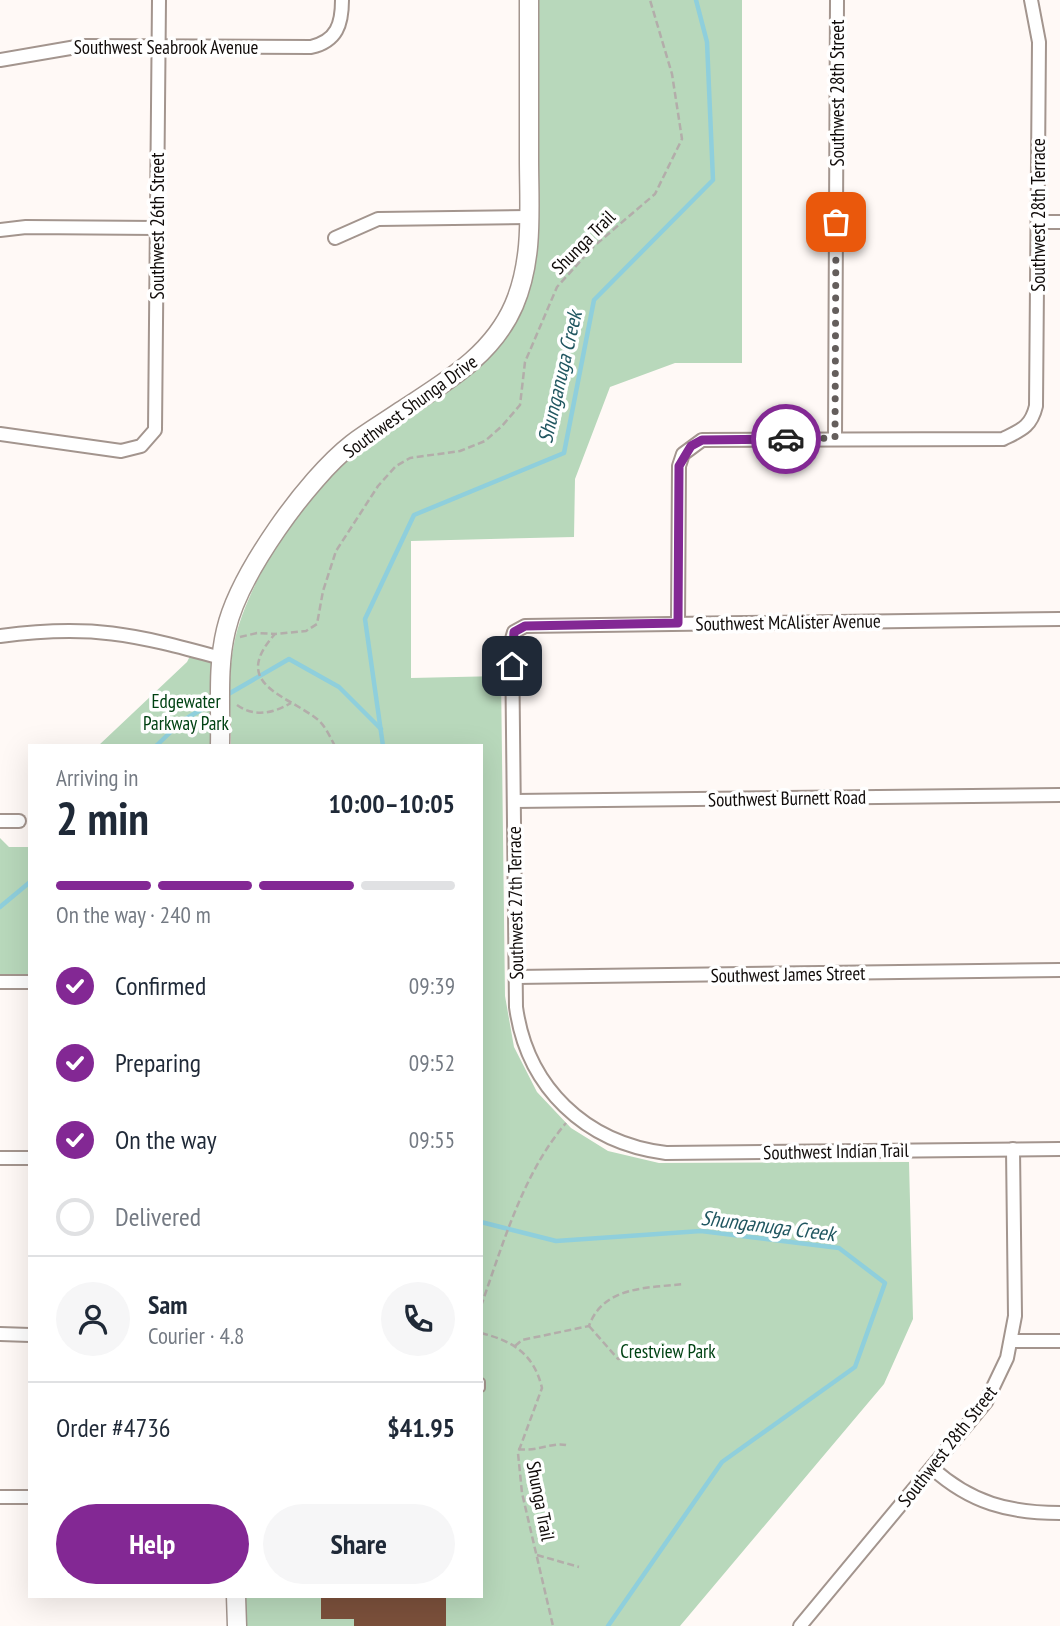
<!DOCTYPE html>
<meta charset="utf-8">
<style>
:root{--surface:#fff;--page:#f6f6f7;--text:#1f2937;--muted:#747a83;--line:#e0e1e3;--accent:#832894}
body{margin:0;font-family:"PT Sans Narrow",sans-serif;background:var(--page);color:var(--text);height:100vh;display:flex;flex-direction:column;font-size:26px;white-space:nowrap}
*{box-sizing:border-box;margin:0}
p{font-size:23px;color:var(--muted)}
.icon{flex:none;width:38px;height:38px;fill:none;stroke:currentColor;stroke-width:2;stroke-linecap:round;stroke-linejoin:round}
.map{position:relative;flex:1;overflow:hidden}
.side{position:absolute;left:28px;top:744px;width:455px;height:854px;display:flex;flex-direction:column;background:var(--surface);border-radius:0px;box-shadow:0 7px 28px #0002}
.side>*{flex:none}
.pin{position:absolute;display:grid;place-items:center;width:60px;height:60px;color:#fff;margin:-30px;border-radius:14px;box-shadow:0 4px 10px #0006}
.courier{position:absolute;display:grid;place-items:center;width:70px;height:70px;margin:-35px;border:5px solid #832894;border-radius:50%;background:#fff;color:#222;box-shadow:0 2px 9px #0007}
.headline em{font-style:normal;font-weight:700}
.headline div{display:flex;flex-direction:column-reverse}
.headline{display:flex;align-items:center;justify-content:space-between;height:119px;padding:0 28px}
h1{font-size:46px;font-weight:700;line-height:52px}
.bar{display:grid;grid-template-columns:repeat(4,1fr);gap:10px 7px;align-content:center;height:84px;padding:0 28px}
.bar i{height:9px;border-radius:5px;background:var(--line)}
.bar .current{background:var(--accent)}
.bar p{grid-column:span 4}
.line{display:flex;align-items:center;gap:18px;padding:0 28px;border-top:2px solid var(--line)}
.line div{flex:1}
.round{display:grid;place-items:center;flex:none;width:74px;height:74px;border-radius:37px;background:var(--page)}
ol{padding:0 28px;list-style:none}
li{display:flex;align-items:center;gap:21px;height:77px}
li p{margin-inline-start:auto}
li .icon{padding:7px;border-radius:50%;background:var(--accent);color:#fff;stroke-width:4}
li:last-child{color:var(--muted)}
li i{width:38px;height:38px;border:4px solid var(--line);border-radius:50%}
.action{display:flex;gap:14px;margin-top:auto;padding:14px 28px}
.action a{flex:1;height:80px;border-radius:42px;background:var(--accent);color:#fff;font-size:28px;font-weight:700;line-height:80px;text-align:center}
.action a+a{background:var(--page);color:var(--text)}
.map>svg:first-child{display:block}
.green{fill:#b8d8bb}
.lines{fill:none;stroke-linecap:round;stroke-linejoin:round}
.stream{stroke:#8fcfdc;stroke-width:4.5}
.building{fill:#7b503b}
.lane-casing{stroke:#a3958e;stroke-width:10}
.street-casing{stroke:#a3958e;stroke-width:16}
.secondary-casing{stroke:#a3958e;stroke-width:21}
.path{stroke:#b3adaa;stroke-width:2.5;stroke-dasharray:7 3.5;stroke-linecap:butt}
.lane{stroke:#fff;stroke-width:6}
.street{stroke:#fff;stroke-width:12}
.secondary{stroke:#fff;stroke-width:18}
.done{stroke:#645e5c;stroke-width:7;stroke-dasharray:0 12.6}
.route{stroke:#832894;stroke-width:9}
.labels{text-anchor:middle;stroke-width:7;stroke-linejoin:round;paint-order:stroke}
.street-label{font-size:19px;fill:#100b09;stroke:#fff}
.park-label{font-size:19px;fill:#004213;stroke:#fff}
.water-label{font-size:21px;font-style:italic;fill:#215761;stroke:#fff}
</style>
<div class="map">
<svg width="1060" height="1626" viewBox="0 0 1060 1626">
<rect width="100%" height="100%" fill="#fff9f6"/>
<g class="green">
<path d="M 537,0 L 742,0 L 742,363 L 675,363 L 610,387 L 575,479 L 574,537 L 411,541 L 411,678 L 501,676 L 505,996 L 514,1047 L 537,1092 L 571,1128 L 608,1151 L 659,1163 L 909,1162 L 913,1319 L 884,1384 L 680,1626 L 245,1626 L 245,1596 L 481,1596 L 481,746 L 231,746 C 231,713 227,677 234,644 C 244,590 299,499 342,464 C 433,390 528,375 538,238 Z"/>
<path d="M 193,650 L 221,658 L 220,745 L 98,746 L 187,662 Z"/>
<path d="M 0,838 L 9,847 L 30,847 L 30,982 L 0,982 Z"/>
</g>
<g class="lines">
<g class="stream">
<path d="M 225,696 L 289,659 L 339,687 L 381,729"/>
<path d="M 156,746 L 182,721 L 214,702"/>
<path d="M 383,746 L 365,619 L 414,515 L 564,453 L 594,300 L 713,180 L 707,42 L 696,0"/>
<path d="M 0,907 L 30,882"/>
<path d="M 481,1222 L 556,1241 L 701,1231 L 839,1248 L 885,1283 L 855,1367 L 722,1462 L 608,1626"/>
</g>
</g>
<path class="building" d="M 321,1596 L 446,1596 L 446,1626 L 354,1626 L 354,1619 L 321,1619 Z"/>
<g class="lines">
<defs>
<path id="lane" d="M 481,1382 L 481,1388"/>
<g id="street">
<path d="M 0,60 L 82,46 L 311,47 C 337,41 342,24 342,0"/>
<path d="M 1038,222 L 1060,222"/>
<path d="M 0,230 L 26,227 L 157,228"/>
<path d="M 335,238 L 378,219 L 529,217"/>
<path d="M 0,434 L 121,451 L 141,446 L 155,430 L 159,0"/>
<path d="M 835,438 L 837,0"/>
<path d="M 1060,619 L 525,626 L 514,632 L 512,639 L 516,1007 C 527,1087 585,1143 666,1153 L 1060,1149"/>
<path d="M 678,623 L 679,466 L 683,454 L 702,440 L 1003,439 C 1021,430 1031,427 1036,406 L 1039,42 L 1031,0"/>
<path d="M 0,636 C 91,624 134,634 221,658"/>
<path d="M 514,801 L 1060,795"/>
<path d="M 0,821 L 19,821"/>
<path d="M 515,977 L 1060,970"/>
<path d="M 0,982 L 30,982"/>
<path d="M 0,1158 L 30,1158"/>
<path d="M 0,1334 L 30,1335"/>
<path d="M 1011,1341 L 1060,1341"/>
<path d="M 932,1468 C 971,1503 1009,1513 1060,1513"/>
<path d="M 0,1497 L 30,1497"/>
<path d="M 800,1626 L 986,1402 L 1007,1358 L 1015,1316 L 1013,1149"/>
</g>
<g id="secondary">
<path d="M 220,746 C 221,707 217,667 226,630 C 239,574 307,479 352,444 C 368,432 385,422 401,411 C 445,382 492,356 514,305 C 534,258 529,208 529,159 C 529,106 529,53 529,0"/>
<path d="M 236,1596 L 237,1626"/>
</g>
</defs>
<use href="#lane" class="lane-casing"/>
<use href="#street" class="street-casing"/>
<use href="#secondary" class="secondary-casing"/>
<g class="path">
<path d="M 240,637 L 257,633 L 275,634"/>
<path d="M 237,705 C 254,717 272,714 291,703"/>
<path d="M 335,746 C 330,737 325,725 317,719 C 285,694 230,684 275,634 L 306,631 L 317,624 L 323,591 L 336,551 L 378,486 L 396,466 L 410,458 L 460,451 L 485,441 L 502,426 L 520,405 L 525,362 L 557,287 L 593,247 L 655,194 L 682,139 L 672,74 L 650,0"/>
<path d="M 481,1306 C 503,1244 523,1173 566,1123"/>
<path d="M 589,1326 L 618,1359 L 648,1350"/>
<path d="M 481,1333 C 513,1341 534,1354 542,1388 L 518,1453 L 522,1493 L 553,1626"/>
<path d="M 515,1346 L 522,1340 L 589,1326 C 603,1286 648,1288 684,1284"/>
<path d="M 518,1449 C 537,1452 552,1442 566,1445"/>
<path d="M 537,1555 L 579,1567"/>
</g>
<use href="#lane" class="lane"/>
<use href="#street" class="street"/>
<use href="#secondary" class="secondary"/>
</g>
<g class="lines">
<path class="done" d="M 786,439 L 835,438 L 836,222"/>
<path class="route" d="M 512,666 L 514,632 L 525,626 L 678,623 L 679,466 L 691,446 L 702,440 L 786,439"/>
</g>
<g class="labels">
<g class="street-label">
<text x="166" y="54">Southwest Seabrook Avenue</text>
<text transform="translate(837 93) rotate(-90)" y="7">Southwest 28th Street</text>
<text transform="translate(1038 215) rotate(-90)" y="7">Southwest 28th Terrace</text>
<text transform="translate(157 226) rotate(-90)" y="7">Southwest 26th Street</text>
<text transform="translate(583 242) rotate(-45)" y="7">Shunga Trail</text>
<text transform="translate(410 406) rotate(-36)" y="7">Southwest Shunga Drive</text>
<text transform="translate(788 622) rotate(-1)" y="7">Southwest McAlister Avenue</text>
<text transform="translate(787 798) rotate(-1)" y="7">Southwest Burnett Road</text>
<text transform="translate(515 903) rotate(-91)" y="7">Southwest 27th Terrace</text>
<text transform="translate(788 974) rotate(-1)" y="7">Southwest James Street</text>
<text transform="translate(836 1151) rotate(-1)" y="7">Southwest Indian Trail</text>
<text transform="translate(947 1446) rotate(-52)" y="7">Southwest 28th Street</text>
<text transform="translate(541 1501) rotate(79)" y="7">Shunga Trail</text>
</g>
<g class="park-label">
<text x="186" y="708">Edgewater<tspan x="186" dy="22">Parkway Park</tspan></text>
<text x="668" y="1358">Crestview Park</text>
</g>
<g class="water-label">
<text transform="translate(560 377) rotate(-77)" y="7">Shunganuga Creek</text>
<text transform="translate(768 1226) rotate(7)" y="7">Shunganuga Creek</text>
</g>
</g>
</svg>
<div class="pin" style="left:836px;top:222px;background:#ea580c"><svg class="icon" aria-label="bag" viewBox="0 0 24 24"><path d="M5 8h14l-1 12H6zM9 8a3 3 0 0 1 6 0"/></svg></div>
<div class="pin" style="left:512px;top:666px;background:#1f2937"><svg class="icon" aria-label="home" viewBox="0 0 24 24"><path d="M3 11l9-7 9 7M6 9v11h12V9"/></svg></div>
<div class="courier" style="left:786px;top:439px"><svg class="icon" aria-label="car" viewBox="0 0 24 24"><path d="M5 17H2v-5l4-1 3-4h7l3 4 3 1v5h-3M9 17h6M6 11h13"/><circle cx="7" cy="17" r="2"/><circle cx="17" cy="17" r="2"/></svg></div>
<section class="side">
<div class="headline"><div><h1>2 min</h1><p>Arriving in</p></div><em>10:00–10:05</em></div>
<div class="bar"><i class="current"></i><i class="current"></i><i class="current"></i><i></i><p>On the way · 240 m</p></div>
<ol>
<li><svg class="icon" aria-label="check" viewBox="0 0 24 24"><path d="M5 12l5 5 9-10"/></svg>Confirmed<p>09:39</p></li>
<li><svg class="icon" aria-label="check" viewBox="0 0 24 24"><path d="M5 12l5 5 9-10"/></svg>Preparing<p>09:52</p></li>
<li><svg class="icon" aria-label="check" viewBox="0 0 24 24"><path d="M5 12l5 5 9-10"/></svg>On the way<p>09:55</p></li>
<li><i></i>Delivered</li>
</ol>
<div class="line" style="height:126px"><a class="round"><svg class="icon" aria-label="person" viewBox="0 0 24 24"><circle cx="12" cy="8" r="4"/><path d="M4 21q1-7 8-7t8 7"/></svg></a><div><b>Sam</b><p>Courier · 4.8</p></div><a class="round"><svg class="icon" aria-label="phone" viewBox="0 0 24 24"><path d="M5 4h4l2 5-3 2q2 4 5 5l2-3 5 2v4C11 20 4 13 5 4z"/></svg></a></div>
<div class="line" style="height:91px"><div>Order #4736</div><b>$41.95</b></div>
<div class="action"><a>Help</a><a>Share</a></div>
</section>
</div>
